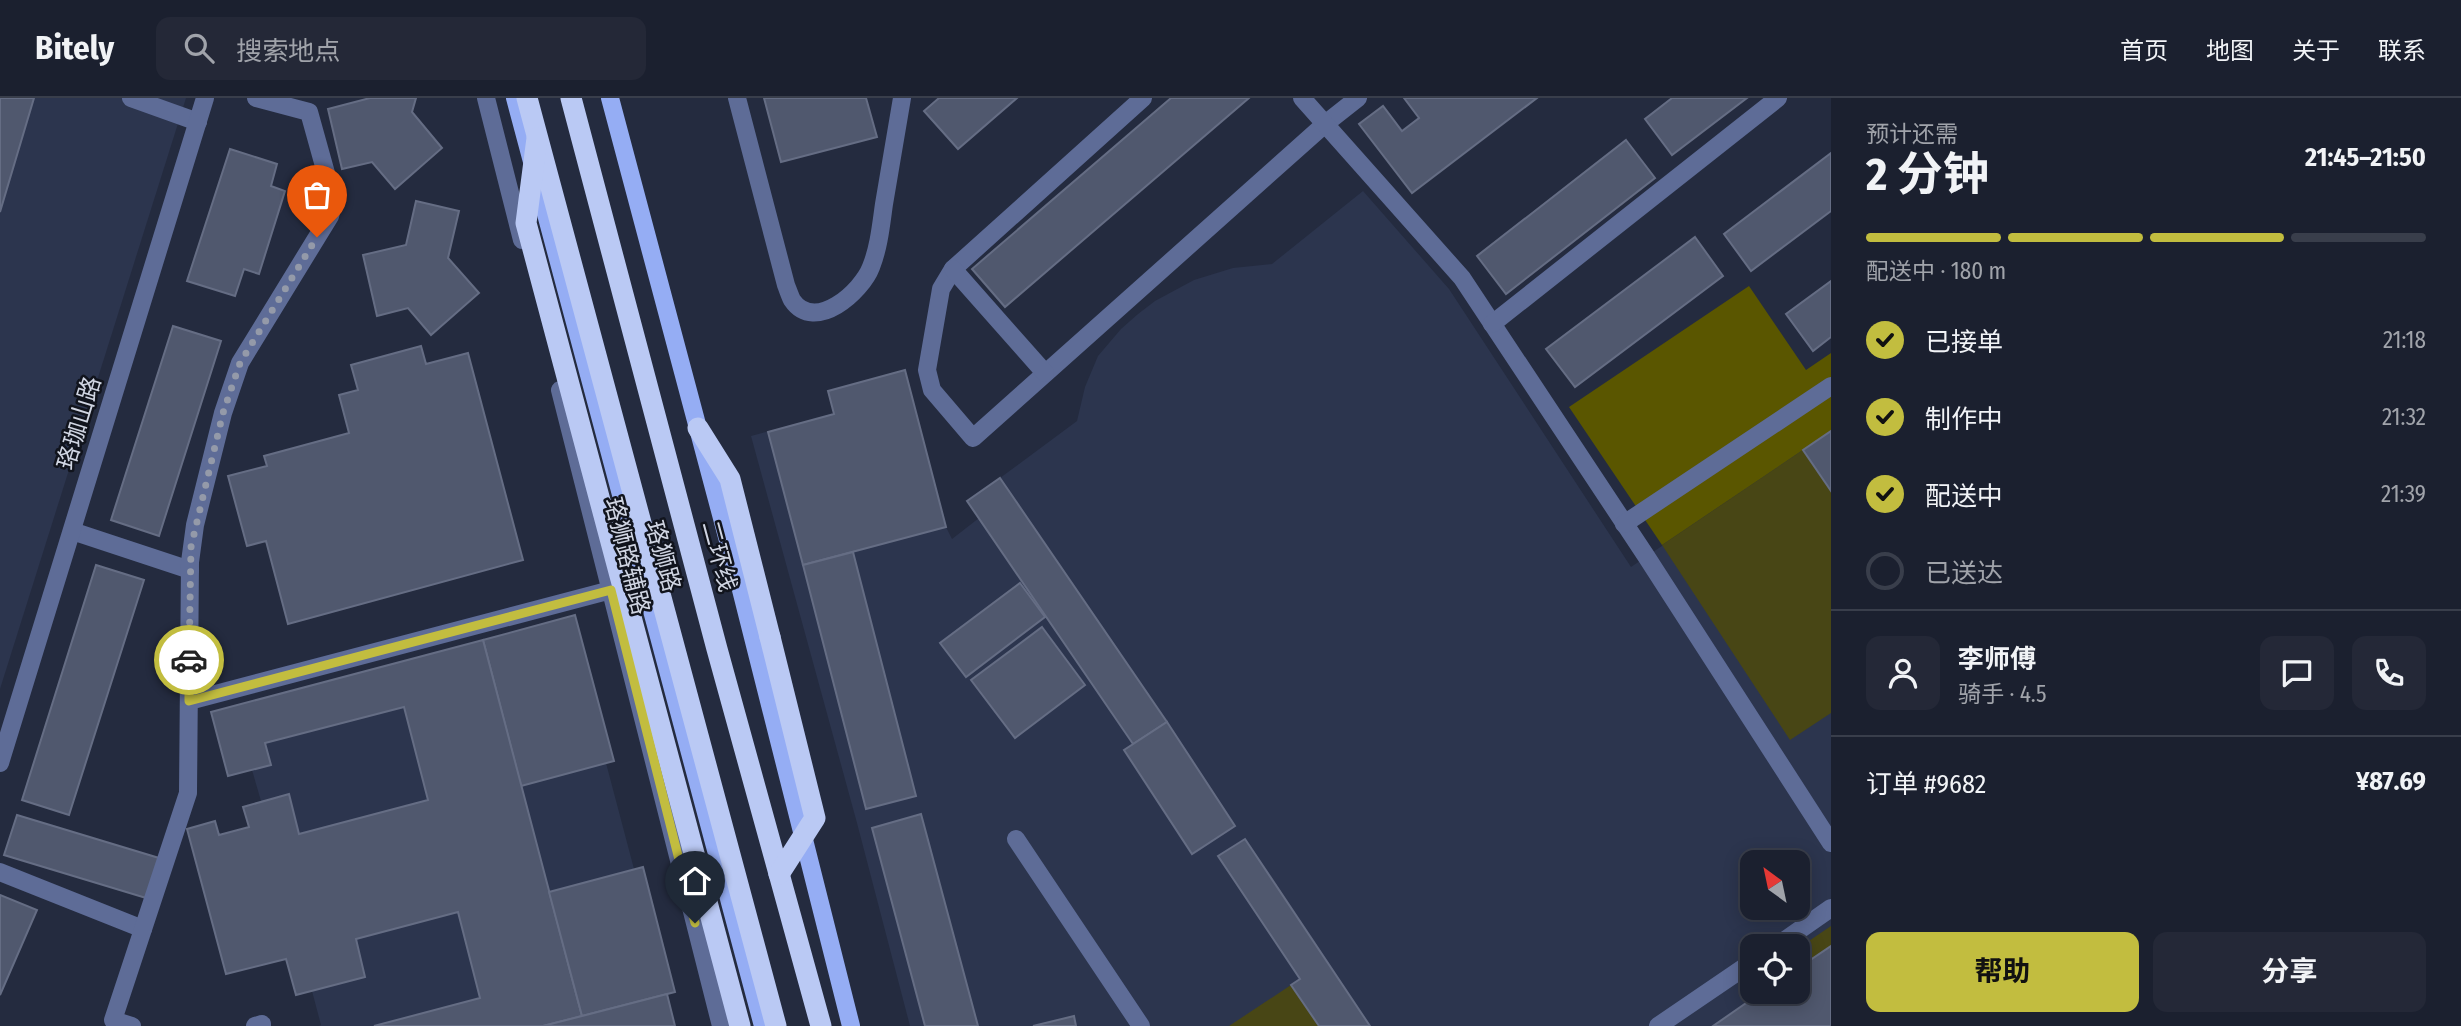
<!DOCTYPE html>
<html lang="zh">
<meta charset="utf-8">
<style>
:root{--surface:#1b202f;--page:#242837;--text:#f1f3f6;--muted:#a0a3aa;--line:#393e4b;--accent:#c2bd3f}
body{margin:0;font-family:"Fira Sans Condensed","Noto Sans SC",sans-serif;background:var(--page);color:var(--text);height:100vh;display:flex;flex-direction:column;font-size:26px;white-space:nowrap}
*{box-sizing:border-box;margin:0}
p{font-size:23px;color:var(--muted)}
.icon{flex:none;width:38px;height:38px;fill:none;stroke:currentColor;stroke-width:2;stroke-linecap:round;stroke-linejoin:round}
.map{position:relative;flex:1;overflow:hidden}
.details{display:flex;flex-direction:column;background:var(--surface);width:630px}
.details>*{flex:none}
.needle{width:46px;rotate:327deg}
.tools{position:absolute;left:1740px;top:752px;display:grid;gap:14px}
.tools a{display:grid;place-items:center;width:70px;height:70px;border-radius:14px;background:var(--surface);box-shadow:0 4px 18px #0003,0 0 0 2px var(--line);font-size:35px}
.pin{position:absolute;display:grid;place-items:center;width:60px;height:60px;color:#fff;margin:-72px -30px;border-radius:50% 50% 50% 0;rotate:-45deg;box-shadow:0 0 7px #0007}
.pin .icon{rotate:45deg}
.courier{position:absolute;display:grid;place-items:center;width:70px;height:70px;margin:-35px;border:5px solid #c2bd3f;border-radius:50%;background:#fff;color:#222;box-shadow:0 2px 9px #0007}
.headline em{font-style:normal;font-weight:700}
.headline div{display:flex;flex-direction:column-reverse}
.headline{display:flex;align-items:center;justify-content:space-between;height:119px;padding:0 35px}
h1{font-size:46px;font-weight:700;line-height:52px}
.bar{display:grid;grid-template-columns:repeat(4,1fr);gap:10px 7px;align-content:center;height:84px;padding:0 35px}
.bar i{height:9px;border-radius:5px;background:var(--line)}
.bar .active{background:var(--accent)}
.bar p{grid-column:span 4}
.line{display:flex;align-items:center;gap:18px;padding:0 35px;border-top:2px solid var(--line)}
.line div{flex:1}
.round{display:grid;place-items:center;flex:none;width:74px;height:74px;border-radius:14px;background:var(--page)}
ol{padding:0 35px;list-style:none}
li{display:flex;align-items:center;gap:21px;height:77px}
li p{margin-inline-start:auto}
li .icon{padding:7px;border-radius:50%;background:var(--accent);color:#111;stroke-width:4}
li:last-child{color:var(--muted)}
li i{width:38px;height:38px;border:4px solid var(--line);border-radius:50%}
.primary-button{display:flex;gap:14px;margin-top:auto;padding:14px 35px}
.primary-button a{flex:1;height:80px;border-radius:14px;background:var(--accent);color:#111;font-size:28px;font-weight:700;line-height:80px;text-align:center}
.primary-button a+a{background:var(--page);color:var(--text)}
header{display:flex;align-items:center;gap:42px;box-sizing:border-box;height:98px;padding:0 35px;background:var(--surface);border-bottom:2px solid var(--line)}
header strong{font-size:33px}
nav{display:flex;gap:38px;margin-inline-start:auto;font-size:24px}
.search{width:490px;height:63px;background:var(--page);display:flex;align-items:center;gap:18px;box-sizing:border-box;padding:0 24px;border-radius:14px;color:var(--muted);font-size:26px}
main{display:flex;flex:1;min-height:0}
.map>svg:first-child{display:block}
.built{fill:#2c354e;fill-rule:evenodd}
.green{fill:#484615}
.forest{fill:#5a5600}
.building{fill:#50586e;stroke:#656d84;stroke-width:2}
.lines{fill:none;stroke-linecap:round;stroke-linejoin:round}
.minor{stroke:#5e6c97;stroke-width:18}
.major{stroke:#95adf4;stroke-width:18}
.highway{stroke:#bac9f4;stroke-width:21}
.highway-bridge{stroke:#bac9f4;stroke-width:21}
.done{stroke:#949aa9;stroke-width:7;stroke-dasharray:0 12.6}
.route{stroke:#c2bd3f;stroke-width:9}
.labels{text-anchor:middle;stroke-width:5;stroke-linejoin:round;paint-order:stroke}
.street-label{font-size:24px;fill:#d0d5e2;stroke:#11141d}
</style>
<header>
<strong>Bitely</strong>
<div class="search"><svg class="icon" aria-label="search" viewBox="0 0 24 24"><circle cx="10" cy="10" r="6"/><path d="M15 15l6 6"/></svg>搜索地点</div>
<nav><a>首页</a><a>地图</a><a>关于</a><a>联系</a></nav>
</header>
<main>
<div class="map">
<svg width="1831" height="928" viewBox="0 0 1831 928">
<rect width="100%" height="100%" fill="#242b3f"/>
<g class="built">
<path d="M 0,0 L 186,0 L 0,591 Z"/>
<path d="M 1363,93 L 1449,191 L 1631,469 L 1831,333 L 1831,928 L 910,928 L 857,725 L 751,338 L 834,316 L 828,293 L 905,272 L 946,429 L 952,441 L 979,420 L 1000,380 L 1077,323 L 1085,289 L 1098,258 L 1121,231 L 1138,216 L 1155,203 L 1194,182 L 1233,170 L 1272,166 ZM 1752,765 L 1797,765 L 1797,810 L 1752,810 ZM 1752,849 L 1797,849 L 1797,894 L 1752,894 Z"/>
<path d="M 483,542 L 521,688 L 606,665 L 634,771 L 549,794 L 543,928 L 319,928 L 321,927 L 312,893 L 296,897 L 286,861 L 226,876 L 187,731 L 215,723 L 220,737 L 248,729 L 243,709 L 261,703 L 252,672 L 228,678 L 211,614 Z"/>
</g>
<g class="green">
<path d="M 1803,352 L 1831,393 L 1831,615 L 1790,642 L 1662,447 Z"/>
<path d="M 1831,828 L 1831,848 L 1797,871 L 1797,851 Z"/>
<path d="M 1291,887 L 1319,928 L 1229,928 Z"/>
</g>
<path class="forest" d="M 1749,188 L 1806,272 L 1831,255 L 1831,333 L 1662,447 L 1569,309 Z"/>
<g class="building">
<path d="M 0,0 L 34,0 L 0,114 Z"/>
<path d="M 370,0 L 416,0 L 412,14 L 442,50 L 395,91 L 372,64 L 342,71 L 328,11 Z"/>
<path d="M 764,0 L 866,0 L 877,39 L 781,64 Z"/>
<path d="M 939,0 L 1017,0 L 958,51 L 924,13 Z"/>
<path d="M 1171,0 L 1249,0 L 1005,209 L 972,171 Z"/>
<path d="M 1404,0 L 1537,0 L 1412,95 L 1359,26 L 1383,8 L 1402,33 L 1419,20 Z"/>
<path d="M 1672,0 L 1747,0 L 1672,57 L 1645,21 Z"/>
<path d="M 1626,42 L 1655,80 L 1506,196 L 1477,158 Z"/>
<path d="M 230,51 L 277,66 L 271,88 L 285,93 L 259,176 L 244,171 L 235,198 L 187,183 Z"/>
<path d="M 1831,55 L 1831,113 L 1751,173 L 1724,136 Z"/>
<path d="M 416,103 L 459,113 L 448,160 L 479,195 L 431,237 L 408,210 L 377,218 L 363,157 L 406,147 Z"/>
<path d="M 1695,139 L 1723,178 L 1575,289 L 1546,251 Z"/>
<path d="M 1831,183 L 1831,239 L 1813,253 L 1786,216 Z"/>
<path d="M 173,228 L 221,243 L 159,438 L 111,422 Z"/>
<path d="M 421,248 L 426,266 L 468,255 L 523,462 L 288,526 L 266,443 L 247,448 L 228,378 L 267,368 L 264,358 L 349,335 L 339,297 L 358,292 L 351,267 Z"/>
<path d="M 905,272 L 946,429 L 803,467 L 768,334 L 834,316 L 828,293 Z"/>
<path d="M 1831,333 L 1831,393 L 1803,352 Z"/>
<path d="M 1000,380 L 1167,624 L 1133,646 L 967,403 Z"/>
<path d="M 853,454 L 916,698 L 866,711 L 803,467 Z"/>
<path d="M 96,467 L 144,482 L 69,717 L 22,702 Z"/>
<path d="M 1020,485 L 1045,519 L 966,579 L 940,545 Z"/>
<path d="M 575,517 L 614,663 L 521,688 L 483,542 Z"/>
<path d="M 1042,529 L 1085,587 L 1015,640 L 971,582 Z"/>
<path d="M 483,542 L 582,918 L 543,928 L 374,928 L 480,900 L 458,814 L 356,841 L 365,879 L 296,897 L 286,861 L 226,876 L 187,731 L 215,723 L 219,737 L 249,729 L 243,709 L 289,696 L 299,736 L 428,702 L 404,609 L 265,645 L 271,667 L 228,678 L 211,614 Z"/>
<path d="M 1167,624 L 1235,728 L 1192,756 L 1124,652 Z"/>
<path d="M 921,716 L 978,928 L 925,928 L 872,730 Z"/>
<path d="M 17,717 L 159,760 L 146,800 L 4,757 Z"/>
<path d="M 1245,741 L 1370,928 L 1319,928 L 1291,887 L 1300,881 L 1218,758 Z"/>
<path d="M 643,769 L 675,894 L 582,918 L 549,794 Z"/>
<path d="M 0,797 L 37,812 L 0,897 Z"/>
<path d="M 1831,848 L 1831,928 L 1713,928 L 1762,894 L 1797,894 L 1797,871 Z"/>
<path d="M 667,896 L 675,928 L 543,928 L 582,918 Z"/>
<path d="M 1074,918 L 1076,928 L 1033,928 Z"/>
</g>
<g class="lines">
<g class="minor">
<path d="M 131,0 L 198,24"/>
<path d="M 486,0 L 522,142"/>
<path d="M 737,0 L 786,187 C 788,192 790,198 792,202 C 815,236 862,193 871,169 C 879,149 881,127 884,106 C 890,71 896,35 902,0"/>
<path d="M 1143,0 L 953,171 L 941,191 L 927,272 L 932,292 L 973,340 L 1325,26 L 1358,0"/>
<path d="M 1302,0 L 1462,180 L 1646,458 L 1831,745"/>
<path d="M 953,171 L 1045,275"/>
<path d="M 1492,226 L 1778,0"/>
<path d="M 560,292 L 721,928"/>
<path d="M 1624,426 L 1831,288"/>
<path d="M 72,433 L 190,472"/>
<path d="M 189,603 L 611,492"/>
<path d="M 0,665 L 205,0"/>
<path d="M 1016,741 L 1141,928"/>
<path d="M 0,774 L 143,831"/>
<path d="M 1775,849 L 1831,810"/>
<path d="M 132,928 L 113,922 L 188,695 L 190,464 L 195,427 L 223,315 L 240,265 L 330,118 L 334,104 L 309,14 L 256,0"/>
<path d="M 255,928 L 262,926 L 262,928"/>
<path d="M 1658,928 L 1752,864"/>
</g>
<g class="major">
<path d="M 515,0 L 763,928"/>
<path d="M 610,0 L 739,484 L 851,928"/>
</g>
<g class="highway">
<path d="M 527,0 L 776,928"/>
<path d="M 571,0 L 717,551 L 821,928"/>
<path d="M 698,330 L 730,381 L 770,539"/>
</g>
<g class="highway-bridge">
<path d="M 537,40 L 526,125 L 740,928"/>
<path d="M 770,539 L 815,720 L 779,776"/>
</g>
</g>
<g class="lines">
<path class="done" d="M 189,562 L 191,449 L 223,315 L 240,265 L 317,139"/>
<path class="route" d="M 189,562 L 189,603 L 611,492 L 695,825"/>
</g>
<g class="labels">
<g class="street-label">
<text transform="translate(79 325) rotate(-73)" y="8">珞珈山路</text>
<text transform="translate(627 458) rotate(76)" y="8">珞狮路辅路</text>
<text transform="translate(663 458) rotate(75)" y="8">珞狮路</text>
<text transform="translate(719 458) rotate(75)" y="8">二环线</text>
</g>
</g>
</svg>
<div class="tools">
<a><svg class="needle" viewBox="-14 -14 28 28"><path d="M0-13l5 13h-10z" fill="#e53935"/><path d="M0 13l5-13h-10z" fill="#a0a3aa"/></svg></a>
<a><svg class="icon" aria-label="locate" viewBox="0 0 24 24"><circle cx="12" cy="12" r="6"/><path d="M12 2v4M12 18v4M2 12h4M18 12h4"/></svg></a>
</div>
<div class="pin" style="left:317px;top:139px;background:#ea580c"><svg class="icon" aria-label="bag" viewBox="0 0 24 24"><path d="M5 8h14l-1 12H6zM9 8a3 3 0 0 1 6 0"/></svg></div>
<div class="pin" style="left:695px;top:825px;background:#1f2937"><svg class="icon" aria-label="home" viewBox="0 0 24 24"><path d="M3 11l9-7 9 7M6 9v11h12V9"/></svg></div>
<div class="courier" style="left:189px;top:562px"><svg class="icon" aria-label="car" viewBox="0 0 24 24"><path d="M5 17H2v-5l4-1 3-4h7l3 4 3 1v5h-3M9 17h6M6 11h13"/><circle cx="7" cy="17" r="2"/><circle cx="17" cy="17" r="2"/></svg></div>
</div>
<section class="details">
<div class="headline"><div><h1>2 分钟</h1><p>预计还需</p></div><em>21:45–21:50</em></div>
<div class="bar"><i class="active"></i><i class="active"></i><i class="active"></i><i></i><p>配送中 · 180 m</p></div>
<ol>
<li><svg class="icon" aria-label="check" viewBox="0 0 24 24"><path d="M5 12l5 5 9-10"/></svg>已接单<p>21:18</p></li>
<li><svg class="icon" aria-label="check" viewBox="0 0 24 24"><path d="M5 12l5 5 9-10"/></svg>制作中<p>21:32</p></li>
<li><svg class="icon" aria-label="check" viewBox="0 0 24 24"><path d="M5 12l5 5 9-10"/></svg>配送中<p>21:39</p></li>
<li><i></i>已送达</li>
</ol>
<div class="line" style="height:126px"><a class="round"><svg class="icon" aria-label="person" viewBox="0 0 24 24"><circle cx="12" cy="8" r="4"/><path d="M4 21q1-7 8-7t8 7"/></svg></a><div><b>李师傅</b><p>骑手 · 4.5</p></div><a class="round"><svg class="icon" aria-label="chat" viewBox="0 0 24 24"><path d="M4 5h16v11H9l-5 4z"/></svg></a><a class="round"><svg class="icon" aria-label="phone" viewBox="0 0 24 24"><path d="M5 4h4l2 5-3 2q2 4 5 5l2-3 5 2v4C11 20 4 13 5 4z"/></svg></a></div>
<div class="line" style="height:91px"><div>订单 #9682</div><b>¥87.69</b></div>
<div class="primary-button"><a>帮助</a><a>分享</a></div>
</section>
</main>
